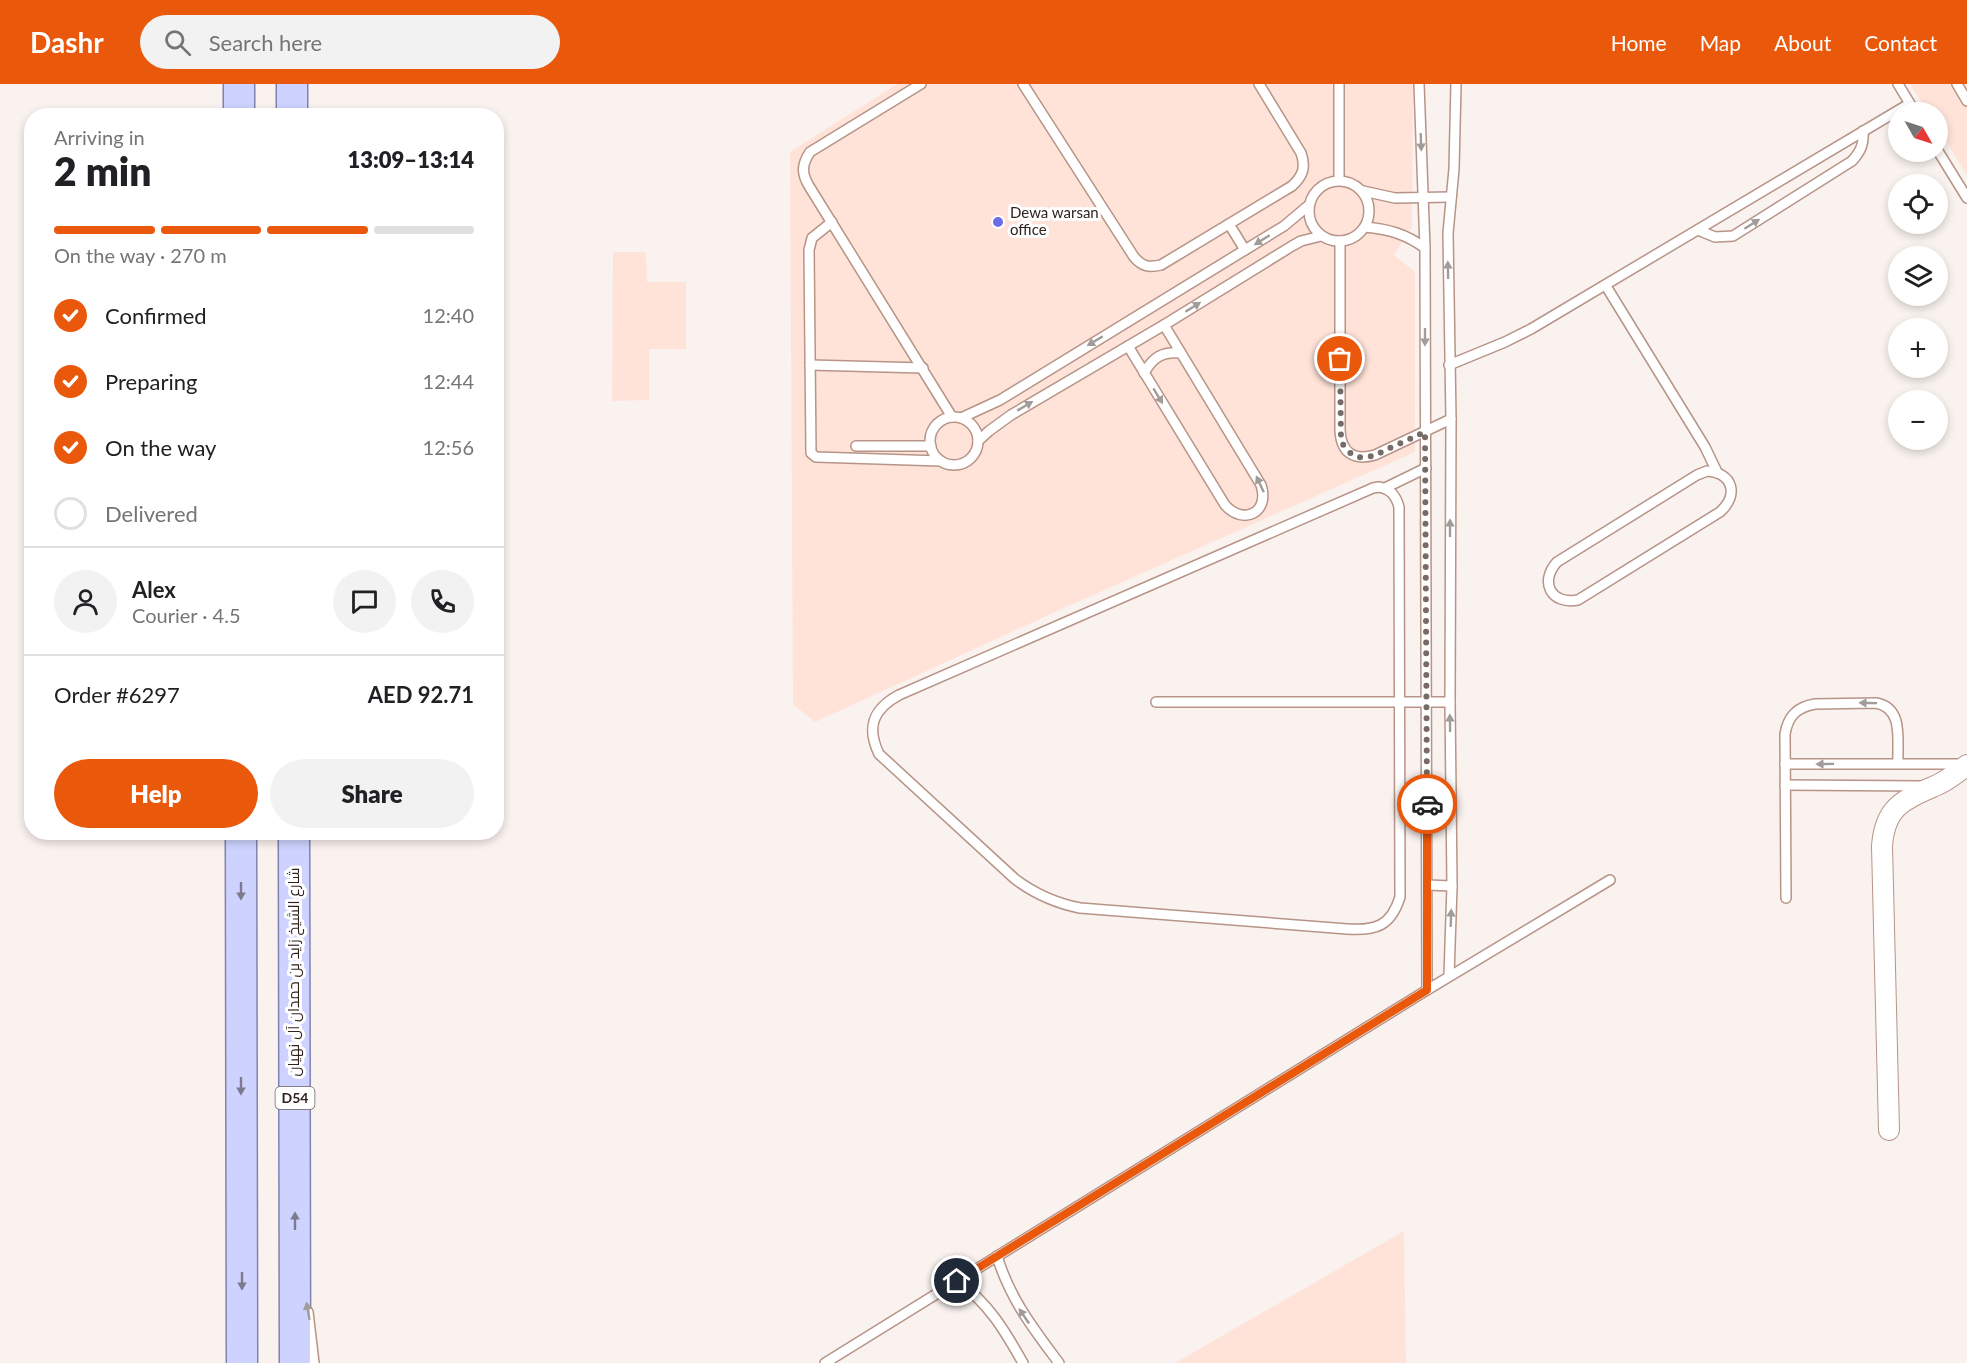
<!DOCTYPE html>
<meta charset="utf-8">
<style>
:root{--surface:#fff;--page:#f2f2f2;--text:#202124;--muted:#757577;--line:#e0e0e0;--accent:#ea580c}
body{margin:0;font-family:Lato,Cairo,sans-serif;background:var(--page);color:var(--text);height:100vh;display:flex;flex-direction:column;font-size:22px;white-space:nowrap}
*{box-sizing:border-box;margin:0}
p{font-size:20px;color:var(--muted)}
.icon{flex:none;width:33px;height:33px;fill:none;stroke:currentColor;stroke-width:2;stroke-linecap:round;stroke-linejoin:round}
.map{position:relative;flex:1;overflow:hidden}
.drawer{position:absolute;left:24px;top:24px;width:480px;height:732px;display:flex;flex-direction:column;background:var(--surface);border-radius:24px;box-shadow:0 3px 9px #0003}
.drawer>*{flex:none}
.needle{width:39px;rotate:129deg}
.controls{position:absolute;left:1888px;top:18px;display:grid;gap:12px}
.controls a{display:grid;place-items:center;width:60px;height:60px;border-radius:50%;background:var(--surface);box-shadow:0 3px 9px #0003;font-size:30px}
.pin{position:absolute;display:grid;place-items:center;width:51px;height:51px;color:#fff;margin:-26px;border:3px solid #fff;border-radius:50%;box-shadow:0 2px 6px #0007}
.courier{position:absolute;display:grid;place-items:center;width:60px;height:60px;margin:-30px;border:4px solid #ea580c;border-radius:50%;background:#fff;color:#222;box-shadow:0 2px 8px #0007}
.headline em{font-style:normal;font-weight:800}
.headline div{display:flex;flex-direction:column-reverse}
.headline{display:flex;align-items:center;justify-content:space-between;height:102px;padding:0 30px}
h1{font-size:39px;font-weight:800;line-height:45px}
.bar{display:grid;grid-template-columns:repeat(4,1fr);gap:9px 6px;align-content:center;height:72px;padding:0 30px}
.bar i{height:8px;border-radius:4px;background:var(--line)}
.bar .selected{background:var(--accent)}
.bar p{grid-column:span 4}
.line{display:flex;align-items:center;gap:15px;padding:0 30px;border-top:2px solid var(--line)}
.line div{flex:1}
.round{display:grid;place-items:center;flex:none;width:63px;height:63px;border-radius:32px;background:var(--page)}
ol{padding:0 30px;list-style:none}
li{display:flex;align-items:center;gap:18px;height:66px}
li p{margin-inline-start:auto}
li .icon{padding:6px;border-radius:50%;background:var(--accent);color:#fff;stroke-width:4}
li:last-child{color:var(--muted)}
li i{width:33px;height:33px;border:3px solid var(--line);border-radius:50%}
.primary-button{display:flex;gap:12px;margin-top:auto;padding:12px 30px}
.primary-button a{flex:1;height:69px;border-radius:36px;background:var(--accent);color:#fff;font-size:24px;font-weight:800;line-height:69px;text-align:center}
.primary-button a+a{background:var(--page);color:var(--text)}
header{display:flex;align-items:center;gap:36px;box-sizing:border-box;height:84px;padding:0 30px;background:var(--accent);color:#fff}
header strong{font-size:28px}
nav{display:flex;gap:33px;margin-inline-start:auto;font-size:21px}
.search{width:420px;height:54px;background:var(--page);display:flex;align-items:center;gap:15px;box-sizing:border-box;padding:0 21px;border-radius:33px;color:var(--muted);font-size:22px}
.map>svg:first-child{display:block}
.built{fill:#ffe3d9}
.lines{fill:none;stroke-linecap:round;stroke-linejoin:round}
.service-casing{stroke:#b79487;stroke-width:12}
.minor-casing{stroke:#b79487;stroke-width:22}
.primary-casing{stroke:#8082af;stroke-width:33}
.service{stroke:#fff;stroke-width:9}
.minor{stroke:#fff;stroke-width:20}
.primary{stroke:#cdd3fe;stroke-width:30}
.oneway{fill:#a19c99}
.oneway2{fill:#7e7a8e}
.done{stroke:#766b66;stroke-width:6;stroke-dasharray:0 10.8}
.route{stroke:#ea580c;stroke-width:8}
.poi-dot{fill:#6a6fe8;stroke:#fff;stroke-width:2}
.labels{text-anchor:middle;stroke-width:6;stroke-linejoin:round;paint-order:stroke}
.shield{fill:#fff;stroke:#6d6461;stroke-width:1.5}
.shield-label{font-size:14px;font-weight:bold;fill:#2f221d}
.poi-label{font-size:15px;fill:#2f221d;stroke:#fff;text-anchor:start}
.street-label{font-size:15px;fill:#2f221d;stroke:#fff}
</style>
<header>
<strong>Dashr</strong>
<div class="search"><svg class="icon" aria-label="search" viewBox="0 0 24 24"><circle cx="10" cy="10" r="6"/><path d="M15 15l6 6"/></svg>Search here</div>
<nav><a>Home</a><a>Map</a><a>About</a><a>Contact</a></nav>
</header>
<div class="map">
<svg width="1967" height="1279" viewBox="0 0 1967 1279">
<rect width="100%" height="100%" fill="#faf2ef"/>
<g class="built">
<path d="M 897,0 L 1413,0 L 1412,143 L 1394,171 L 1415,188 L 1415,368 L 1055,528 L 815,638 L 793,620 L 790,68 Z"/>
<path d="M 1910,0 L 1967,0 L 1967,91 L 1938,45 L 1938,28 L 1928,28 Z"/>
<path d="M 613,168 L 646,168 L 647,198 L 686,198 L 686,265 L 649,265 L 649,316 L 612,317 Z"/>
<path d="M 1404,1147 L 1406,1279 L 1175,1279 Z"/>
</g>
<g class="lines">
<defs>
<g id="service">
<path d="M 921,0 L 810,68 C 802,80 801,89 809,102 L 952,333"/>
<path d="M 1023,0 L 1134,173 C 1142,182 1148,184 1161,181 L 1292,102 C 1303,92 1306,83 1301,69 L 1259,0"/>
<path d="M 1339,0 L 1339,96"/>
<path d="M 1419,0 L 1425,164 L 1427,906"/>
<path d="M 1898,0 L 1915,28"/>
<path d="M 1957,0 L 1967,17"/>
<path d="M 1938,67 L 1967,114"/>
<circle cx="1339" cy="127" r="30"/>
<path d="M 1363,107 L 1395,114 L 1451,113"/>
<path d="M 832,138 L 812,154 L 809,166 L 811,369 L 816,373 L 941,377"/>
<path d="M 1229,140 L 1245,166"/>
<path d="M 1365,143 C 1388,145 1406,150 1425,164"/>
<path d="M 1698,146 L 1715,153 L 1733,152 L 1852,77 C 1861,67 1864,60 1863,47"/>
<path d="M 1340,157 L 1340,346 C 1341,369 1354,377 1375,371 L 1451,335"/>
<path d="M 1606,202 L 1705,363 L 1717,388"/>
<path d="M 1128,262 L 1225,421 C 1244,442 1270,428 1261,401 L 1164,241"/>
<path d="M 810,281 L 923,284"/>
<path d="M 1449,281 L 1505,258 L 1531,245 L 1909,20"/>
<path d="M 1144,289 C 1153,273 1163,267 1181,269"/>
<circle cx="954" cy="357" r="24"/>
<path d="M 961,334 L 1000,316 L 1284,142 L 1309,121"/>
<path d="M 978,357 L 989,347 L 1011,331 L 1164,241 L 1292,162 L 1301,157 L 1321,152"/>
<path d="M 856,362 L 931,362"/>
<path d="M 1707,387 C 1733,389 1739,411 1720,428 L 1578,516 C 1551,521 1539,498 1557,478 L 1697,391 Z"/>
<path d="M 1379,403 C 1391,405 1396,412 1399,423 L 1400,813 C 1391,842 1376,847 1347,845 L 1080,824 C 1055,819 1035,810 1015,795 L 879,670 C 866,643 873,625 899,611 L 1373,404 Z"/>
<path d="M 1385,404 L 1426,384"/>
<path d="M 1156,618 L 1450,618"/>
<path d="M 1785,680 L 1965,680"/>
<path d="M 1785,701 L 1921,702"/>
<path d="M 1428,801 L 1452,802"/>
<path d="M 1786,814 L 1785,650 C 1788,632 1797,623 1815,620 L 1876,619 C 1904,624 1897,656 1898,679"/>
<path d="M 1449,892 L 1452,802 L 1450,618 L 1451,335 L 1448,149 L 1454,85 L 1456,0"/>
<path d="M 997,1172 C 1010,1215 1033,1244 1059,1279"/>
<path d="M 957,1197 C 988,1218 1005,1247 1023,1279"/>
<path d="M 308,1228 L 314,1279"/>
<path d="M 825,1279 L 1427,906 L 1610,796"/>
</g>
<path id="minor" d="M 1889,1046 L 1882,762 C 1885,723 1903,716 1935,702 C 1947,697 1957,689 1967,681"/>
<g id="primary">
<path d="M 239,0 L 239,32"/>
<path d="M 292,0 L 292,32"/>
<path d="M 241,748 L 242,1279"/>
<path d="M 294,748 L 295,1279"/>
</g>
</defs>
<use href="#service" class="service-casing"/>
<use href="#minor" class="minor-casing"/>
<use href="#primary" class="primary-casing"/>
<use href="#service" class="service"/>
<use href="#minor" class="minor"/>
<use href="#primary" class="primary"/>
</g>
<defs><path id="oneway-solid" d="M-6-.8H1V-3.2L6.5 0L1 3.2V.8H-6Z" transform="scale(1.5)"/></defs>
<g class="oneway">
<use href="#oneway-solid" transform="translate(1421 58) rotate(88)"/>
<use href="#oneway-solid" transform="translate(1752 140) rotate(-32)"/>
<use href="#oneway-solid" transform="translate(1262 156) rotate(148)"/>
<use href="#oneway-solid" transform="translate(1448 186) rotate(-91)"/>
<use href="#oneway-solid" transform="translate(1193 223) rotate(-32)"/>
<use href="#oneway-solid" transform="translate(1425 253) rotate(90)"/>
<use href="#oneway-solid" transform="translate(1095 257) rotate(149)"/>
<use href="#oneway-solid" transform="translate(1158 312) rotate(59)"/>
<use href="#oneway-solid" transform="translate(1025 322) rotate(-31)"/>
<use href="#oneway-solid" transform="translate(1260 400) rotate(-115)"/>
<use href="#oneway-solid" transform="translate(1450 444) rotate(-90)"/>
<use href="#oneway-solid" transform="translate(1868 619) rotate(-179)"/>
<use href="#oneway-solid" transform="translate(1450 639) rotate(-91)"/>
<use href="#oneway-solid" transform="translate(1825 680) rotate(179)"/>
<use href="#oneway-solid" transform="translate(1451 834) rotate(-88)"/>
<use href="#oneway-solid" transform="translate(308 1227) rotate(-100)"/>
<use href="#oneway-solid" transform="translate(1024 1232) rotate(-124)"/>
</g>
<g class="oneway2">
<use href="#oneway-solid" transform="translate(241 807) rotate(90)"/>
<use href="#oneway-solid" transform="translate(241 1002) rotate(90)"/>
<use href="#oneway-solid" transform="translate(295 1137) rotate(-90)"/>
<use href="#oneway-solid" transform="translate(242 1197) rotate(90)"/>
</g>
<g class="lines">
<path class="done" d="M 1340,275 L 1341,357 C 1355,383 1372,373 1394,362 C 1404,358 1414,353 1425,348 L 1427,720"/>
<path class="route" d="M 957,1197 L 1427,906 L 1427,720"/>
</g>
<circle class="poi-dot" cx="998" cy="138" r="6"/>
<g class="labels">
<rect class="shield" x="275.5" y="1003" width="39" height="22" rx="4.5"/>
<g class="shield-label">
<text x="295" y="1019">D54</text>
</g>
<g class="poi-label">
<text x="1010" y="134">Dewa warsan<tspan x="1010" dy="17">office</tspan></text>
</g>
<g class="street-label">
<text transform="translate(294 888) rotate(-90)" y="5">شارع الشيخ زايد بن حمدان آل نهيان</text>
</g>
</g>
</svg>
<div class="controls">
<a><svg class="needle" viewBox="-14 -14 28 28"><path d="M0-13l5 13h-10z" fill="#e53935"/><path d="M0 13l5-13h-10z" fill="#757577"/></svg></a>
<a><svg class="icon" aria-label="locate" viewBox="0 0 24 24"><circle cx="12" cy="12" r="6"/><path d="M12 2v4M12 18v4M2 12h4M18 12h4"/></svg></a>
<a><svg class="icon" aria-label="layers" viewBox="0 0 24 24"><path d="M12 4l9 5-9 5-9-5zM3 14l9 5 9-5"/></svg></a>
<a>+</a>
<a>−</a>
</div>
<div class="pin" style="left:1340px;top:275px;background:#ea580c"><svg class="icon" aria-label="bag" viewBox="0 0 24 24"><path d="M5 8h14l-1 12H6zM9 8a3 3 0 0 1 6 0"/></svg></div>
<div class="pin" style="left:957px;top:1197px;background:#1f2937"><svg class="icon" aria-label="home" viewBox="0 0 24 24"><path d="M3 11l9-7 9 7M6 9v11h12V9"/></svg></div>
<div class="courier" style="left:1427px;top:720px"><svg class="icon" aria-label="car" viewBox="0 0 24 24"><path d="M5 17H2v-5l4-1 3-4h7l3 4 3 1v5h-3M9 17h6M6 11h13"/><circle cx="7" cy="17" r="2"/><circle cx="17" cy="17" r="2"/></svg></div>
<section class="drawer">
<div class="headline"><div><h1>2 min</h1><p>Arriving in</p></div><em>13:09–13:14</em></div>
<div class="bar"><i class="selected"></i><i class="selected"></i><i class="selected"></i><i></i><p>On the way · 270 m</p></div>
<ol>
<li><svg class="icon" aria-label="check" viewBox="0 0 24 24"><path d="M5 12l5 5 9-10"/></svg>Confirmed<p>12:40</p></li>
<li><svg class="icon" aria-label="check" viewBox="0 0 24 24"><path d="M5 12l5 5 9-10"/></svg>Preparing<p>12:44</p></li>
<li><svg class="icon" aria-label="check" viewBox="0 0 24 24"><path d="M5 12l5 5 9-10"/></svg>On the way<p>12:56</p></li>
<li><i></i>Delivered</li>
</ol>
<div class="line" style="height:108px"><a class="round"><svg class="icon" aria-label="person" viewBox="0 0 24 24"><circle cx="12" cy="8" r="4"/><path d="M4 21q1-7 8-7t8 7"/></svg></a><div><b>Alex</b><p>Courier · 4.5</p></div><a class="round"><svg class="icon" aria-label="chat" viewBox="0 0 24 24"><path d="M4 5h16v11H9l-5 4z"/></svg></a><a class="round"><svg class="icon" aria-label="phone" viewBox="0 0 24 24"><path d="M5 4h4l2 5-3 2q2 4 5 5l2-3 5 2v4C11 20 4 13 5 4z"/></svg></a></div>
<div class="line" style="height:78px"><div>Order #6297</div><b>AED 92.71</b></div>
<div class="primary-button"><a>Help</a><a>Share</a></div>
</section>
</div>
